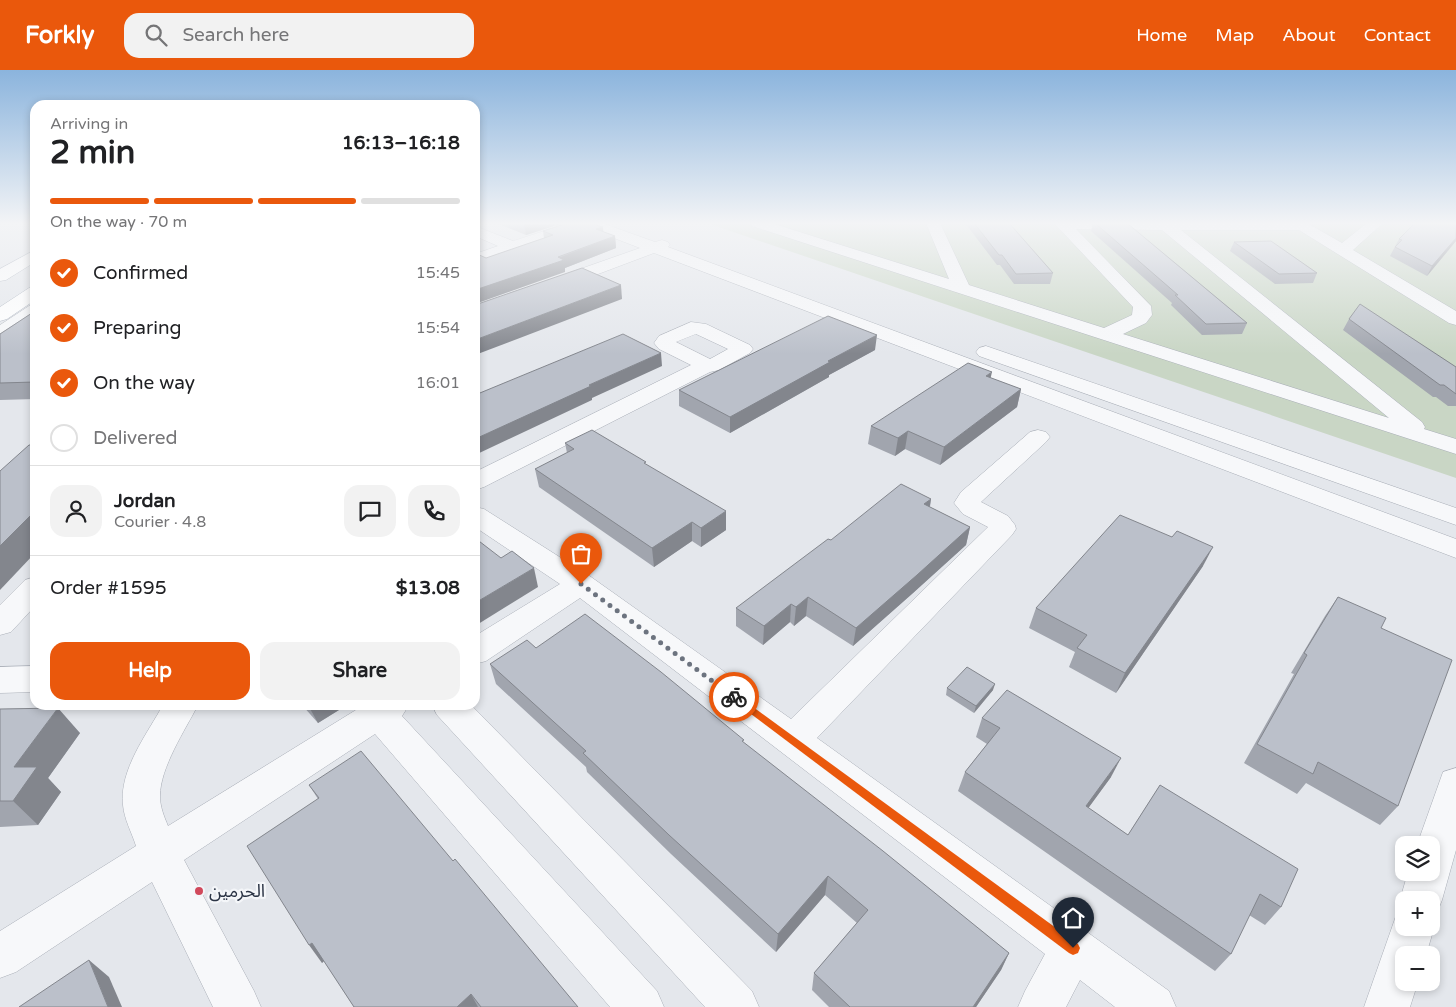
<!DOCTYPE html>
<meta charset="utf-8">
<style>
:root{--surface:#fff;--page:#f2f2f2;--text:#202124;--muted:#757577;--line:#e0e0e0;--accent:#ea580c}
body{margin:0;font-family:"Varela Round","Noto Sans Arabic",sans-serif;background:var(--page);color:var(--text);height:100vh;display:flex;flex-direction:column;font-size:19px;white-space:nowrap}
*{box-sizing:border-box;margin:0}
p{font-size:16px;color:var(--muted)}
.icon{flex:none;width:28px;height:28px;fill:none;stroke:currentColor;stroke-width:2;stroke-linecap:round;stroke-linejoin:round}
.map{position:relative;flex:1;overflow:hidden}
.sheet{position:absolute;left:30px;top:30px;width:450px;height:610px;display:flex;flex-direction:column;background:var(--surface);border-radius:15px;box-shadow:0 2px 8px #0003}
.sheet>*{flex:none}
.tools{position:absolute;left:1395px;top:766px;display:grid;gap:10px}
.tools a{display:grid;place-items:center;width:45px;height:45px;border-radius:10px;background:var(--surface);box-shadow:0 2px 8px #0003;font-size:25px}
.pin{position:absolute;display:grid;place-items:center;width:42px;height:42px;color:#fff;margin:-51px -21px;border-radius:50% 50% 50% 0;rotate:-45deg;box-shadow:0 0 5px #0007}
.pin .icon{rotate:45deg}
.courier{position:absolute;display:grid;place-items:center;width:50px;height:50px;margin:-25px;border:4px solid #ea580c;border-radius:50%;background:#fff;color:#222;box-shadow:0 1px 6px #0007}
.overview em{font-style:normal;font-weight:700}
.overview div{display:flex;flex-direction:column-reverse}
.overview{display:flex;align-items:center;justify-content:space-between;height:85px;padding:0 20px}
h1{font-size:32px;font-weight:700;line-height:38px}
.bar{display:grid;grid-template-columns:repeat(4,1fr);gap:8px 5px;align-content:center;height:60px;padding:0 20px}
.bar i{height:6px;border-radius:4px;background:var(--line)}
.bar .on{background:var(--accent)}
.bar p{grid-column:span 4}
.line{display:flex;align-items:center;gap:12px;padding:0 20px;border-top:1px solid var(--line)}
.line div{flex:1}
.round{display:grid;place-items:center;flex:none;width:52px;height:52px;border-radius:15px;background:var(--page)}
ol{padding:0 20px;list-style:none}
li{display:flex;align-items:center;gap:15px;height:55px}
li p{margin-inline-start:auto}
li .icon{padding:5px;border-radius:50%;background:var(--accent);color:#fff;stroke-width:4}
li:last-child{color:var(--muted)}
li i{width:28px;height:28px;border:2px solid var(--line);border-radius:50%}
.primary-button{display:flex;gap:10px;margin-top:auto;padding:10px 20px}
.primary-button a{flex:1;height:58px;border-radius:15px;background:var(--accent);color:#fff;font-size:20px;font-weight:700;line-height:58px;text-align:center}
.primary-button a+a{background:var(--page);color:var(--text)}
header{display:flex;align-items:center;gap:30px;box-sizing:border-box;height:70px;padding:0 25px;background:var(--accent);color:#fff}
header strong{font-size:24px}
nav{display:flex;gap:28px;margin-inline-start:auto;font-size:18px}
.search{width:350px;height:45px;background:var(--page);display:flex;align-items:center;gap:12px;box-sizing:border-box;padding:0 18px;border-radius:15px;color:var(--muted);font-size:19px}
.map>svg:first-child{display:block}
.green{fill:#c9d6c5}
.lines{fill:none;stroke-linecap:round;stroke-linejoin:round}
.minor-casing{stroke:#a9aeb7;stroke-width:1}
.major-casing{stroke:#a3abb8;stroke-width:1}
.minor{fill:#f7f8fa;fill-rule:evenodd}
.major{fill:#fff;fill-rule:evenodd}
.wall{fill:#a1a5ae}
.shaded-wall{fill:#83868d}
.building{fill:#bbc0ca;stroke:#83868d}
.route{fill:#ea580c}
.done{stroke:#6c737f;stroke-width:5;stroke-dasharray:0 9}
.poi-dot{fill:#d1495b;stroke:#f4f6f9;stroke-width:2}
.labels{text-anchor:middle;stroke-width:4.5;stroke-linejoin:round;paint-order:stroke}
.near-poi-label{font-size:18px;fill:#2b3445;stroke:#f4f6f9;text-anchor:start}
</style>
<header>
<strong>Forkly</strong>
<div class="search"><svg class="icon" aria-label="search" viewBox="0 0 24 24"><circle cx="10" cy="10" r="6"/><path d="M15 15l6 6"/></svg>Search here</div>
<nav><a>Home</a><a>Map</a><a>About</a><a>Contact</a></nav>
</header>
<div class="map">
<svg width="1456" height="937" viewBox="0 0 1456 937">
<rect width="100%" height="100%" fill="#e4e7ec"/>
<path class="green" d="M 707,153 L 1456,153 L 1456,408 Z"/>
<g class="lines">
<defs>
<g id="minor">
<path d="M 569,153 L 602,153 L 655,172 L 662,170 L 668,172 L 670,175 L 668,177 L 1456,469 L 1456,488 L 654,183 L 561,218 L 555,219 L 549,218 L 546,214 L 549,210 L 640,178 L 585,157 L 475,194 L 475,184 L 498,176 L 475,166 L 475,156 L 513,171 Z"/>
<path d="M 750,153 L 771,153 L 949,209 L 926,153 L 940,153 L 969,215 L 1104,258 L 1132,245 L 1133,237 L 1054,153 L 1307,153 L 1342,173 L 1367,153 L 1383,153 L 1353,180 L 1456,241 L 1456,255 L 1449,253 L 1299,160 L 1181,160 L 1422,352 L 1425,357 L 1424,359 L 1456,369 L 1456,384 L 752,156 ZM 1076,159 L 1162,160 L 1389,348 L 1123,264 L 1146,253 L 1152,245 L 1151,236 Z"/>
<path d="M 35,235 L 35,248 L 7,268 L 0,270 L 0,255 L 29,236 Z"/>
<path d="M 691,252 L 706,254 L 750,275 L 753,279 L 750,283 L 719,300 L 710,302 L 484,417 L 475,420 L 475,402 L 691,295 L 659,279 L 654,273 L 659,266 ZM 696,264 L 728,279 L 710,289 L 676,272 Z"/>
<path d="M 986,276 L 1456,438 L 1456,455 L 979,286 L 976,282 L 979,278 Z"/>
<path d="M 1038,360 L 1046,362 L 1050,367 L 1046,372 L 981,432 L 1008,446 L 1015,455 L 1016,459 L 1012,465 L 817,668 L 1169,921 L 1176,937 L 1115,937 L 1080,910 L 1066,937 L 1018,937 L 1025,921 L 1045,884 L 580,528 L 486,591 L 475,594 L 475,566 L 560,514 L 475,457 L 475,437 L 484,439 L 591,507 L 791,649 L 988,457 L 963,444 L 954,433 L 961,422 L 1030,362 Z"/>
<path d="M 35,507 L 35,536 L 11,562 L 0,565 L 0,535 L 25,510 Z"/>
<path d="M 35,596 L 35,622 L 0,623 L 0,597 Z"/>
<path d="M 163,635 L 198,635 C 185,660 160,698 160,726 C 160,737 164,746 168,756 L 364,635 L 409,635 L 402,646 L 657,921 L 664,937 L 610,937 L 375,664 L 184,790 L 254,921 L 261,937 L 213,937 L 152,812 L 16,902 L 0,908 L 0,861 L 136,776 C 132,763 124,749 123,735 C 119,700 147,664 163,635 Z"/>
<path d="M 432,635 L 471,635 L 752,921 L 759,937 L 705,937 L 437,645 Z"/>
<path d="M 1456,698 L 1456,780 L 1442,830 L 1436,845 L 1431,847 L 1431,830 L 1404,830 L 1404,839 L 1400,830 L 1408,802 L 1431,802 L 1431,775 L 1417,775 L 1443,702 Z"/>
<path d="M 1404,840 L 1404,858 L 1431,858 L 1431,852 L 1434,858 L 1426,885 L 1404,885 L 1404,912 L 1418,912 L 1410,937 L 1364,937 L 1397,843 Z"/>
</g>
<g id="major">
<path d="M 35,180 L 35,192 L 6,210 L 0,211 L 0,199 Z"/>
<path d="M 35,217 L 35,230 L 7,249 L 0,251 L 0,237 L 29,218 Z"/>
</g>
</defs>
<use href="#minor" class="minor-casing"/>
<use href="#major" class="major-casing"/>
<use href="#minor" class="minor"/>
<use href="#major" class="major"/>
</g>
<g class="wall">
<path d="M 496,153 L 560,153 L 560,154 L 526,165 Z"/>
<path d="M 965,153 L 1009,153 L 1053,203 L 1050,214 L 1014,214 L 1000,195 L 997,195 Z"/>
<path d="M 1093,153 L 1127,153 L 1247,253 L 1242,264 L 1202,265 L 1171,235 L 1172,233 L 1091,161 Z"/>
<path d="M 1456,153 L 1456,171 L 1427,206 L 1390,186 L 1399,169 Z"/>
<path d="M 603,157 L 603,162 L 615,166 L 616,178 L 565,198 L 565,202 L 544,168 L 543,161 Z"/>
<path d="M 1234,172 L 1317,203 L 1313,213 L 1275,214 L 1230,181 Z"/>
<path d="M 35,241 L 35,329 L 0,330 L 0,264 Z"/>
<path d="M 1349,249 L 1456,297 L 1456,336 L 1448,336 L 1436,327 L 1433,327 L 1343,260 Z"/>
<path d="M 875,280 L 829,305 L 829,307 L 730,363 L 679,336 L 679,320 Z"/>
<path d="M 991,308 L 1021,319 L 1017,337 L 940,395 L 905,379 L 895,386 L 868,374 L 871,356 Z"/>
<path d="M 565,373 L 646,395 L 726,460 L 701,477 L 692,471 L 654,497 L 539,417 L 535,399 L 567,383 Z"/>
<path d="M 931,429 L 930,437 L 970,457 L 966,475 L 913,523 L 853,576 L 806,546 L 794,556 L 790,552 L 763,575 L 736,556 L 736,538 L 831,470 Z"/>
<path d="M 1172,467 L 1203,496 L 1116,623 L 1069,597 L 1075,582 L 1029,558 L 1036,538 Z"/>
<path d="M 1338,527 L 1381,558 L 1398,736 L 1380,755 L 1306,713 L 1297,724 L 1244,693 L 1294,604 L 1291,603 L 1325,546 Z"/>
<path d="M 536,578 L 744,673 L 1009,883 L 1001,900 L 976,937 L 829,937 L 812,920 L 814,903 L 857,853 L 825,825 L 776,882 L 671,784 L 587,702 L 586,697 L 496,614 L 490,594 Z"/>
<path d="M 947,618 L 993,620 L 974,643 L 946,625 Z"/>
<path d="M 302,635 L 347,635 L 318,653 Z"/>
<path d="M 0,639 L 80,663 L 48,708 L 61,722 L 38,755 L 0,757 Z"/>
<path d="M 982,648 L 1111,707 L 1088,738 L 1128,765 L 1160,715 L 1281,837 L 1265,855 L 1249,845 L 1231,884 L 1215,901 L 958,721 L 965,702 L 987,674 L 976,667 Z"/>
<path d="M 309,715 L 453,791 L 578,937 L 354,937 L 324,891 L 322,893 L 318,729 Z"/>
</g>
<g class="shaded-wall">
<path d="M 524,153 L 560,153 L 560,154 L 526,165 Z"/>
<path d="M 603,157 L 604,169 L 596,159 Z"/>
<path d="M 615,166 L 616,178 L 565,198 L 565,202 L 475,234 L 475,220 Z"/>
<path d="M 1456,168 L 1456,171 L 1427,206 L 1432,196 Z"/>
<path d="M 621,215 L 622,229 L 475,285 L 475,270 Z"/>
<path d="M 877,265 L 875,280 L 829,305 L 829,307 L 730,363 L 730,347 L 828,291 Z"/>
<path d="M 661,283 L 662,296 L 592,328 L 592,330 L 475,385 L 475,369 L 589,315 Z"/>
<path d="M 992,302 L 988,319 L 986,306 Z"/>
<path d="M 1021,319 L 1017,337 L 940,395 L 944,377 Z"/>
<path d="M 908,361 L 905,379 L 895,386 L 898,368 Z"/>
<path d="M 931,429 L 928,446 L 924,434 Z"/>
<path d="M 35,441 L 35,483 L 0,520 L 0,476 Z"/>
<path d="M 726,441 L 726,460 L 701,477 L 701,458 Z"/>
<path d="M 692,452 L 692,471 L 654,497 L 652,478 Z"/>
<path d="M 970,457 L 966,475 L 913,523 L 853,576 L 856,558 Z"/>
<path d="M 1213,477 L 1203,496 L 1116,623 L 1125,603 Z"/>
<path d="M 534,498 L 538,517 L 475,556 L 475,533 Z"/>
<path d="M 808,527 L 806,546 L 794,556 L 796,537 Z"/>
<path d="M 791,534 L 790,552 L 763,575 L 764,556 Z"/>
<path d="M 995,614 L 993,620 L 974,643 L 976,636 Z"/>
<path d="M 308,635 L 347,635 L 318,653 Z"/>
<path d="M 58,638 L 80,663 L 48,708 L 61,722 L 38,755 L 13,731 L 14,697 Z"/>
<path d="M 1121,688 L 1111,707 L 1076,755 L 1086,736 Z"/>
<path d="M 828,806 L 825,825 L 776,882 L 778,864 Z"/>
<path d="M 312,873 L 325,890 L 322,893 L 309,875 Z"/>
<path d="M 1009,883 L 1001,900 L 976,937 L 973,937 Z"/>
<path d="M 89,890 L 109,907 L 122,937 L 108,937 Z"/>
<path d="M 471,924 L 478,937 L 457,937 Z"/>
</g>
<g class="building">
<path d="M 568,153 L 590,153 L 603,157 L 596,159 L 615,166 L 558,187 L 564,190 L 475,220 L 475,183 L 486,188 L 553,165 L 543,161 Z"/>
<path d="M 974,153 L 1009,153 L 1053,203 L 1016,204 L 1002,185 L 999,185 Z"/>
<path d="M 1095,153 L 1127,153 L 1247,253 L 1206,254 L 1175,225 L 1178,225 Z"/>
<path d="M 1415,153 L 1456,153 L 1456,168 L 1432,196 L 1395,177 L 1402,170 L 1399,169 Z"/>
<path d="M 1271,171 L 1317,203 L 1279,204 L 1234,172 Z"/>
<path d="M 582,198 L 621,215 L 475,270 L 475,235 Z"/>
<path d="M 1360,234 L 1456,297 L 1456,324 L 1444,315 L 1440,315 L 1349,249 Z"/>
<path d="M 35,241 L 35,312 L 0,313 L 0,264 Z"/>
<path d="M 828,246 L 877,265 L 828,291 L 830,292 L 730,347 L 679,320 Z"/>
<path d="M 623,264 L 661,283 L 589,315 L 591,316 L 475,369 L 475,325 Z"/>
<path d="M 968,293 L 992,302 L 986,306 L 1021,319 L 944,377 L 908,361 L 898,368 L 871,356 Z"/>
<path d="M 592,360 L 646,392 L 644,393 L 726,441 L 701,458 L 692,452 L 652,478 L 535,399 L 574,379 L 565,373 Z"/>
<path d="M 29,375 L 35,375 L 35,441 L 0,476 L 0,401 Z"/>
<path d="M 901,414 L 931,429 L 924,434 L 970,457 L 917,505 L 856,558 L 808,527 L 796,537 L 791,534 L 764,556 L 736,538 L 828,469 L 831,470 Z"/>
<path d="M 1120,445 L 1172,467 L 1177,461 L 1213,477 L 1125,603 L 1077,578 L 1087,565 L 1036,538 Z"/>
<path d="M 475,468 L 501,488 L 512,481 L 534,498 L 475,533 Z"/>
<path d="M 1338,527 L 1386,548 L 1381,558 L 1452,590 L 1398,736 L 1318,692 L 1313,704 L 1257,674 L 1307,585 L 1304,583 Z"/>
<path d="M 585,544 L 661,602 L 744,670 L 742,671 L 883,781 L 1009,883 L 973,937 L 850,937 L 814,903 L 868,840 L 828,806 L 778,864 L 669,765 L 583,683 L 586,681 L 490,594 L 527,570 L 536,578 Z"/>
<path d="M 967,597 L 995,614 L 976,636 L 947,618 Z"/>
<path d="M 1007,620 L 1121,688 L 1086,736 L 1128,765 L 1160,715 L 1298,799 L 1281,837 L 1260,824 L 1231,884 L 965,702 L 1000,658 L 982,648 Z"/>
<path d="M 58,638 L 14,697 L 37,697 L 13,731 L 0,731 L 0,639 Z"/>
<path d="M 361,681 L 453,791 L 455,789 L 578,937 L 481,937 L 471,924 L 457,937 L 354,937 L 312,873 L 309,875 L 247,776 L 319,728 L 309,715 Z"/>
<path d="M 89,890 L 108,937 L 19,937 Z"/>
</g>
<linearGradient id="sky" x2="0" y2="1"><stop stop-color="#8bb4dd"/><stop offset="0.54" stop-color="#f3f4f6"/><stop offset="1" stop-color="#f3f4f6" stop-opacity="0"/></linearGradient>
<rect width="1456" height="284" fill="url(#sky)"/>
<path class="route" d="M 734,623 L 1078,874 L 1080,878 L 1078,883 L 1073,885 L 1069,883 L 731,629 L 731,624 Z"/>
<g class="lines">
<path class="done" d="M 581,514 L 734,627"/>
</g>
<circle class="poi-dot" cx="199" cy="821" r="5"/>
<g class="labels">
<g class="near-poi-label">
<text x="209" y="827">الحرمين</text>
</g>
</g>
</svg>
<div class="tools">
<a><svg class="icon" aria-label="layers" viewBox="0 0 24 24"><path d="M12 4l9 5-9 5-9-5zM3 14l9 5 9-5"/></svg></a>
<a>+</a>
<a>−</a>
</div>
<div class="pin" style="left:581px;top:514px;background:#ea580c"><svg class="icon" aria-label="bag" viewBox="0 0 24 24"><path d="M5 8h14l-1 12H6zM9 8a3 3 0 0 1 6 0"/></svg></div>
<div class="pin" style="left:1073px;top:878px;background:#1f2937"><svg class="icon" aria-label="home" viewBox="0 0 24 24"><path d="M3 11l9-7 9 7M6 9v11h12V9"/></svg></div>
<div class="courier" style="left:734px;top:627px"><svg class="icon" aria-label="bike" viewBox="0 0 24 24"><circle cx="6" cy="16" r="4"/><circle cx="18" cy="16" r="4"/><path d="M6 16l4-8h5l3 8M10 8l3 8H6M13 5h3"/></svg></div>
<section class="sheet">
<div class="overview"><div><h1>2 min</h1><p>Arriving in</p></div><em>16:13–16:18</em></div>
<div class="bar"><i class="on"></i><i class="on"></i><i class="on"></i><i></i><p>On the way · 70 m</p></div>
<ol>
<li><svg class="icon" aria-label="check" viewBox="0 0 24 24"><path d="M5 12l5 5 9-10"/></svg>Confirmed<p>15:45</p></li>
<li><svg class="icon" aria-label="check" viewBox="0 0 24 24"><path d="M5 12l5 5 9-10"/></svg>Preparing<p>15:54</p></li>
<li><svg class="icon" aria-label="check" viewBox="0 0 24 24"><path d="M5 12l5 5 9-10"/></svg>On the way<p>16:01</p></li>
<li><i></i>Delivered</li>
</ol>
<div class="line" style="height:90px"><a class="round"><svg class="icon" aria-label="person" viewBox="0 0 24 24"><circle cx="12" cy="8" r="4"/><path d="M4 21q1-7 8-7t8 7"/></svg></a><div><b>Jordan</b><p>Courier · 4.8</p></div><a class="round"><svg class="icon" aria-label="chat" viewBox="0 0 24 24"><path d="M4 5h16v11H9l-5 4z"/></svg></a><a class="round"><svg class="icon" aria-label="phone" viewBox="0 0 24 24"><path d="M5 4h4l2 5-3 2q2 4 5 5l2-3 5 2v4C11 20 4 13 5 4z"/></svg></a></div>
<div class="line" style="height:65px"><div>Order #1595</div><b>$13.08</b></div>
<div class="primary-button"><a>Help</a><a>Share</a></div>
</section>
</div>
